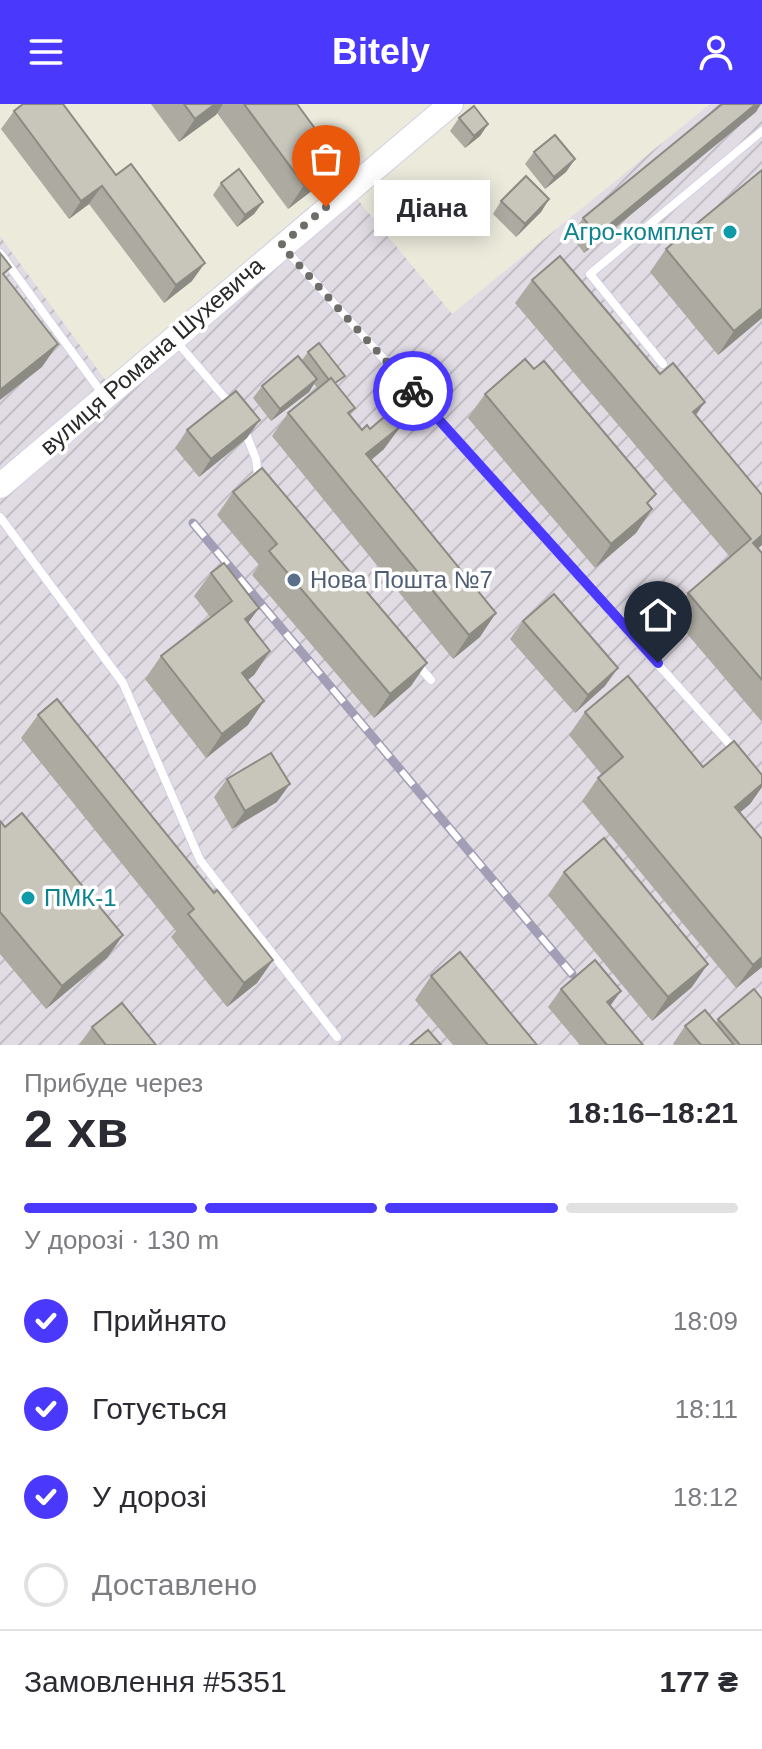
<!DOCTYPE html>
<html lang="uk">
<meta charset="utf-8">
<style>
:root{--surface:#fff;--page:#f7f7f7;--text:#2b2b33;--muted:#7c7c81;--line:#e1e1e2;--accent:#4b38fd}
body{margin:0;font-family:Arial,sans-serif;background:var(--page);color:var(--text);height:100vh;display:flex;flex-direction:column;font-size:30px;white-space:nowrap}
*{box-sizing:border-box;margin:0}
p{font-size:26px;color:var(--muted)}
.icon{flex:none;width:44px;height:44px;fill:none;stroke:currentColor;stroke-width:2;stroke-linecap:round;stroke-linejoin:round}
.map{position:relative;height:941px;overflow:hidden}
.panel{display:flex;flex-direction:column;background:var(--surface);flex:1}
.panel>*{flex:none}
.pin{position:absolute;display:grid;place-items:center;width:68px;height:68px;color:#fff;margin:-82px -34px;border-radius:50% 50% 50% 0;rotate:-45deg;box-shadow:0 0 8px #0007}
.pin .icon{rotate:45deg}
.courier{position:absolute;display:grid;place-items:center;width:80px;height:80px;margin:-40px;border:6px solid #4b38fd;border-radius:50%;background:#fff;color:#222;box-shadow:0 2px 10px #0007}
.bubble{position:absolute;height:56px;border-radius:0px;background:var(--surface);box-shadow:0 4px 20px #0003;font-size:26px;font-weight:700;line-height:56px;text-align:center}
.headline em{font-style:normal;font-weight:700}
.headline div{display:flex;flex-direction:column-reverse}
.headline{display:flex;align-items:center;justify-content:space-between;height:136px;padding:0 24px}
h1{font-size:52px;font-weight:700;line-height:60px}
.bar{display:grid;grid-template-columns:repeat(4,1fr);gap:12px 8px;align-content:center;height:96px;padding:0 24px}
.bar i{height:10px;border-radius:6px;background:var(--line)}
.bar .current{background:var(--accent)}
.bar p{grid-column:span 4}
.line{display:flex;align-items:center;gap:20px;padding:0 24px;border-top:2px solid var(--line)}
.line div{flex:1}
ol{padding:0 24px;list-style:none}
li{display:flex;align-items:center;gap:24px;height:88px}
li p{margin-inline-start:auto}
li .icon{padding:8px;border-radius:50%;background:var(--accent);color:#fff;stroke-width:4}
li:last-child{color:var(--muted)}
li i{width:44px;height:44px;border:4px solid var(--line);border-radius:50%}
header{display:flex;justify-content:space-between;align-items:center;height:104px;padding:0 24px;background:var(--accent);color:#fff;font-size:36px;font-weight:700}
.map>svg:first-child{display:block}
.industrial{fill:url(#industrial-furrows)}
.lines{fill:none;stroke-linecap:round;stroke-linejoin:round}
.lane-casing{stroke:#d2d1e3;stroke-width:10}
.secondary-casing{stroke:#d2d1e3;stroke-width:26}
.lane{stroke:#fff;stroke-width:8}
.secondary{stroke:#fff;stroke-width:24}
.rail-casing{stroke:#a19eb5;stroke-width:9}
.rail{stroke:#fff;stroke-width:6;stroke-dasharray:18;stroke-linecap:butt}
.wall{fill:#acaaa1}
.shaded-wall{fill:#8c8b83}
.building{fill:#c8c6bb;stroke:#8c8b83;stroke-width:2}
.done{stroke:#6e6d68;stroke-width:8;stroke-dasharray:0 14.4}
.route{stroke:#4b38fd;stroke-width:10}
.culture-dot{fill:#0f9aa8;stroke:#fff;stroke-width:3}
.service-dot{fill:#5c6f8a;stroke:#fff;stroke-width:3}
.labels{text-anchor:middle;stroke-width:7;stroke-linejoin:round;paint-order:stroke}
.culture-label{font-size:24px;fill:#0d838f;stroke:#fff;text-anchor:end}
.street-label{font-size:24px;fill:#2a2a2a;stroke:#fff}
.service-label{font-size:24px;fill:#4e5e75;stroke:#fff;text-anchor:start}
</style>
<header><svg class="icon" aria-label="menu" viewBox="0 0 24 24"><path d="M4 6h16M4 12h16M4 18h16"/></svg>Bitely<svg class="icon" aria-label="person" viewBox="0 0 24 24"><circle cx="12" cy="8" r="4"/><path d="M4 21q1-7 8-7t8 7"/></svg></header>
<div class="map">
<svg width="762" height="941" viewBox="0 0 762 941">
<defs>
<pattern id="industrial-furrows" width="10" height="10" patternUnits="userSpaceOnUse" patternTransform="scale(2)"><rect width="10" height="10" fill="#e1dce4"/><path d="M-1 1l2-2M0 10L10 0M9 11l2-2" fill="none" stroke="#c1bdc4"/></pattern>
</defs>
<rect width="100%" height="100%" fill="#eceadb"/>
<path class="industrial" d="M 710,0 L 762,0 L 762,941 L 0,941 L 0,132 L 112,285 L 348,84 L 452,210 Z"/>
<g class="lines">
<defs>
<g id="lane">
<path d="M 329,52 L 352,82"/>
<path d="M 285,145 L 735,646"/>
<path d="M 0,149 L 104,292"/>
<path d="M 176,237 L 232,302"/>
<path d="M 663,260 L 590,170 L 762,27"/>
<path d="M 244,325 L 256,355 L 259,377"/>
<path d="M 0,413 L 123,579 L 200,756 L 337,933"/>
<path d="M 416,559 L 431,576"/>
</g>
<path id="secondary" d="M 0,382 L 451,0"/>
</defs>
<use href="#lane" class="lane-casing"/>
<use href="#secondary" class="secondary-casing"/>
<use href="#lane" class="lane"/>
<use href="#secondary" class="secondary"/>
<defs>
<path id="rail" d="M 193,419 L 572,870"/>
</defs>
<use href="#rail" class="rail-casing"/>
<use href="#rail" class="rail"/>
</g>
<g class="wall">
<path d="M 151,0 L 297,0 L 338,56 L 322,79 L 288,105 L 217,9 L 179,38 Z"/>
<path d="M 14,7 L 116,71 L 192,177 L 164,199 L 89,100 L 69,115 L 1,25 Z"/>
<path d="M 756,8 L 584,149 L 571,132 L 583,114 Z"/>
<path d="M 459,14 L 488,20 L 480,32 L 465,44 L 450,27 Z"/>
<path d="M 534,48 L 575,55 L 566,68 L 545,85 L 525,60 Z"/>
<path d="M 221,79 L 263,98 L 254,110 L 237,123 L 213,91 Z"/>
<path d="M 549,95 L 541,108 L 516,133 L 493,110 L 501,97 Z"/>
<path d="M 666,145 L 762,214 L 718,251 L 650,168 Z"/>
<path d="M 532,176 L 695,312 L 762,391 L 762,441 L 758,444 L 762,449 L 762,618 L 672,512 L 688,489 L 730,453 L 515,199 Z"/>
<path d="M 308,248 L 355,304 L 350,311 L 362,326 L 384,345 L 371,356 L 480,533 L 453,555 L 272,332 L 288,309 L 318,285 L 314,280 L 309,288 L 271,317 L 253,294 L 262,282 L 302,256 Z"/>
<path d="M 485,290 L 649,401 L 652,405 L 636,429 L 595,464 L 468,314 Z"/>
<path d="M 187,326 L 247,334 L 199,373 L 175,344 Z"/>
<path d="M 233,388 L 411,582 L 374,614 L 252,471 L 259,461 L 217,411 Z"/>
<path d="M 211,469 L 259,504 L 248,519 L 270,547 L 254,571 L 248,576 L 248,621 L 206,654 L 145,575 L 161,552 L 211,514 L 194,492 Z"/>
<path d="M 523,517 L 605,582 L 575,609 L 510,535 Z"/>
<path d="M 585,608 L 703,663 L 762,671 L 762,683 L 750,700 L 740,708 L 762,735 L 762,863 L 736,884 L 582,697 L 598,674 L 602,671 L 569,631 Z"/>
<path d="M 38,611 L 214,789 L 273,856 L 257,879 L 227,903 L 171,833 L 176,827 L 21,634 Z"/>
<path d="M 227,675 L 277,698 L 232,725 L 214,693 Z"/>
<path d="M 0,717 L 123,831 L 107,854 L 46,905 L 0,850 Z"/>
<path d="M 564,768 L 692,883 L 652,917 L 548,791 Z"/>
<path d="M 431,872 L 537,941 L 453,941 L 415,896 Z"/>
<path d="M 561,885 L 610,902 L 643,941 L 580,941 L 548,903 Z"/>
<path d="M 718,915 L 762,941 L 674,941 L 673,940 L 685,922 L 716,919 Z"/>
<path d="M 92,923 L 156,941 L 79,941 Z"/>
</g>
<g class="shaded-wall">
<path d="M 215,0 L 223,0 L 216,11 L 179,38 L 195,15 Z"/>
<path d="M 756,0 L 761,0 L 756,8 L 584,149 L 597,131 Z"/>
<path d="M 488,20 L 480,32 L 465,44 L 474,32 Z"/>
<path d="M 575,55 L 566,68 L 545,85 L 554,73 Z"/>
<path d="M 338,56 L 322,79 L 288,105 L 304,81 Z"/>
<path d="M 102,82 L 89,100 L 69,115 L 81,97 Z"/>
<path d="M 549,95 L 541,108 L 516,133 L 525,120 Z"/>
<path d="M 263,98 L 254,110 L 237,123 L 245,111 Z"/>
<path d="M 205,159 L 192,177 L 164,199 L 176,181 Z"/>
<path d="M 762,204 L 762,214 L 718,251 L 734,227 Z"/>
<path d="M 58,240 L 42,263 L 0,296 L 0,286 Z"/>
<path d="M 317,275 L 309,288 L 271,317 L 280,305 Z"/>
<path d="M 705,298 L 689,321 L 693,308 Z"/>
<path d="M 260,316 L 247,334 L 199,373 L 211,355 Z"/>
<path d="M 401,322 L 384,345 L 350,374 L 366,350 Z"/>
<path d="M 652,405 L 636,429 L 595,464 L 611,440 Z"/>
<path d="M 762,431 L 762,441 L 737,462 L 753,439 Z"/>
<path d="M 259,504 L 242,527 L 245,515 Z"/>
<path d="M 496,509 L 480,533 L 453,555 L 469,531 Z"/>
<path d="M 270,547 L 254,571 L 226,592 L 242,569 Z"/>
<path d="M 427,559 L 411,582 L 374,614 L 390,590 Z"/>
<path d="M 618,564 L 605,582 L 575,609 L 588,591 Z"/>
<path d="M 264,597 L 248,621 L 206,654 L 222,630 Z"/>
<path d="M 290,680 L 277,698 L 232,725 L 245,707 Z"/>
<path d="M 762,680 L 762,683 L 750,700 L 719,726 L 735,703 Z"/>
<path d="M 123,831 L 107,854 L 46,905 L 62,882 Z"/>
<path d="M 762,853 L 762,863 L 736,884 L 753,861 Z"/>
<path d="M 273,856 L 257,879 L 227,903 L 244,879 Z"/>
<path d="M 708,860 L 692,883 L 652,917 L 668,893 Z"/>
<path d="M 621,887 L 608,905 L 607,898 Z"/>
</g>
<g class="building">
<path d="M 23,0 L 63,0 L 116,71 L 131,60 L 205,159 L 176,181 L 102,82 L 81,97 L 14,7 Z"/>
<path d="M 184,0 L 215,0 L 195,15 Z"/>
<path d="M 244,0 L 297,0 L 338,56 L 304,81 Z"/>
<path d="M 722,0 L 756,0 L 597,131 L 583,114 Z"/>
<path d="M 474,2 L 488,20 L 474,32 L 459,14 Z"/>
<path d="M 555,31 L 575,55 L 554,73 L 534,48 Z"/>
<path d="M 239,65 L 263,98 L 245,111 L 221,79 Z"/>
<path d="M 762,66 L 762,204 L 734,227 L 666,145 Z"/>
<path d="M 526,72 L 549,95 L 525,120 L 501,97 Z"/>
<path d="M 0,149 L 11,163 L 3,170 L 58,240 L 0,286 Z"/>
<path d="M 560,152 L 660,270 L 673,259 L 705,298 L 693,308 L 762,391 L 762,431 L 753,439 L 762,449 L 762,576 L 688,489 L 751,435 L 532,176 Z"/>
<path d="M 319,239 L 345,272 L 335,279 L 331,274 L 329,276 L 308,248 Z"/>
<path d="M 298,252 L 317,275 L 280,305 L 262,282 Z"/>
<path d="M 525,255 L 534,265 L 544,257 L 656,390 L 647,399 L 652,405 L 611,440 L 485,290 Z"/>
<path d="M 331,274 L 355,304 L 348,309 L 362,326 L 367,321 L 370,325 L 390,308 L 401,322 L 366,350 L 496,509 L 469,531 L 288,309 Z"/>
<path d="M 236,287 L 260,316 L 211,355 L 187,326 Z"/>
<path d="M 262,364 L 427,559 L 390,590 L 269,447 L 277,440 L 233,388 Z"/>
<path d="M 224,459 L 259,504 L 245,515 L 270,547 L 242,569 L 264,597 L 222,630 L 161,552 L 232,497 L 211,469 Z"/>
<path d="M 554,490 L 618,564 L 588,591 L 523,517 Z"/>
<path d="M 628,572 L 703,663 L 734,637 L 762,671 L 762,680 L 735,703 L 762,735 L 762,853 L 753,861 L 598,674 L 623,653 L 585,608 Z"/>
<path d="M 57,595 L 214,789 L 217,786 L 273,856 L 244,879 L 188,810 L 194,805 L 38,611 Z"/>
<path d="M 271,649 L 290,680 L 245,707 L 227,675 Z"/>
<path d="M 22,709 L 123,831 L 62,882 L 0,808 L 0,717 L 5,723 Z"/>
<path d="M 604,734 L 708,860 L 668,893 L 564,768 Z"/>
<path d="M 460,848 L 537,941 L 488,941 L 431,872 Z"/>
<path d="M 595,856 L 621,887 L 607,898 L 643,941 L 607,941 L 561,885 Z"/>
<path d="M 754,885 L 762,895 L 762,941 L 740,941 L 718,915 Z"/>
<path d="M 122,899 L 156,941 L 106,941 L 92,923 Z"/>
<path d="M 705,906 L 734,941 L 701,941 L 685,922 Z"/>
<path d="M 428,926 L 441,941 L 410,941 Z"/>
</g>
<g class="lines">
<path class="done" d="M 326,103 L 281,141 L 413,287"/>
<path class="route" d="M 413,287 L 658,559"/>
</g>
<g class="culture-dot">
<circle cx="730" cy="128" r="8"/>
<circle cx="28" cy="794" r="8"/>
</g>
<circle class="service-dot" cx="294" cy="476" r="8"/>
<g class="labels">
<g class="culture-label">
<text x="714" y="136">Агро-комплет</text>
<text x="44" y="802" text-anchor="start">ПМК-1</text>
</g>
<g class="street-label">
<text transform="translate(152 252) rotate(-41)" y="8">вулиця Романа Шухевича</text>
</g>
<g class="service-label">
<text x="310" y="484">Нова Пошта №7</text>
</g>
</g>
</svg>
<div class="pin" style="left:326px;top:103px;background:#ea580c"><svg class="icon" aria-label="bag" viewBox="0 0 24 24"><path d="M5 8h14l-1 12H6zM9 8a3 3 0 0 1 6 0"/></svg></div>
<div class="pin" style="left:658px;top:559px;background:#1f2937"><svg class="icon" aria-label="home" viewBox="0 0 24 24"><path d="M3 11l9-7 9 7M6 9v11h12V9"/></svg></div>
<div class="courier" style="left:413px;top:287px"><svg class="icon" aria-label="bike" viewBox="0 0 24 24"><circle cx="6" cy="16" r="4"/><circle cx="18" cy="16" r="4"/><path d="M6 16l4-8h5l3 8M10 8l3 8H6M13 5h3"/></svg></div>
<div class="bubble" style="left:374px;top:76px;width:116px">Діана</div>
</div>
<section class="panel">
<div class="headline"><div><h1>2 хв</h1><p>Прибуде через</p></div><em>18:16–18:21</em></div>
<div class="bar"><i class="current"></i><i class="current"></i><i class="current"></i><i></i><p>У дорозі · 130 m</p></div>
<ol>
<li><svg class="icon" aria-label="check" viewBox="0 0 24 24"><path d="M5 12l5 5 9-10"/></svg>Прийнято<p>18:09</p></li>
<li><svg class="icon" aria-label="check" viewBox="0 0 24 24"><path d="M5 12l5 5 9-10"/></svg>Готується<p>18:11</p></li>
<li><svg class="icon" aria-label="check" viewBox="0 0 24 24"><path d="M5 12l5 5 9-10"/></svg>У дорозі<p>18:12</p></li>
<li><i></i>Доставлено</li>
</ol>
<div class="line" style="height:104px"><div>Замовлення #5351</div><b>177 ₴</b></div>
</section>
